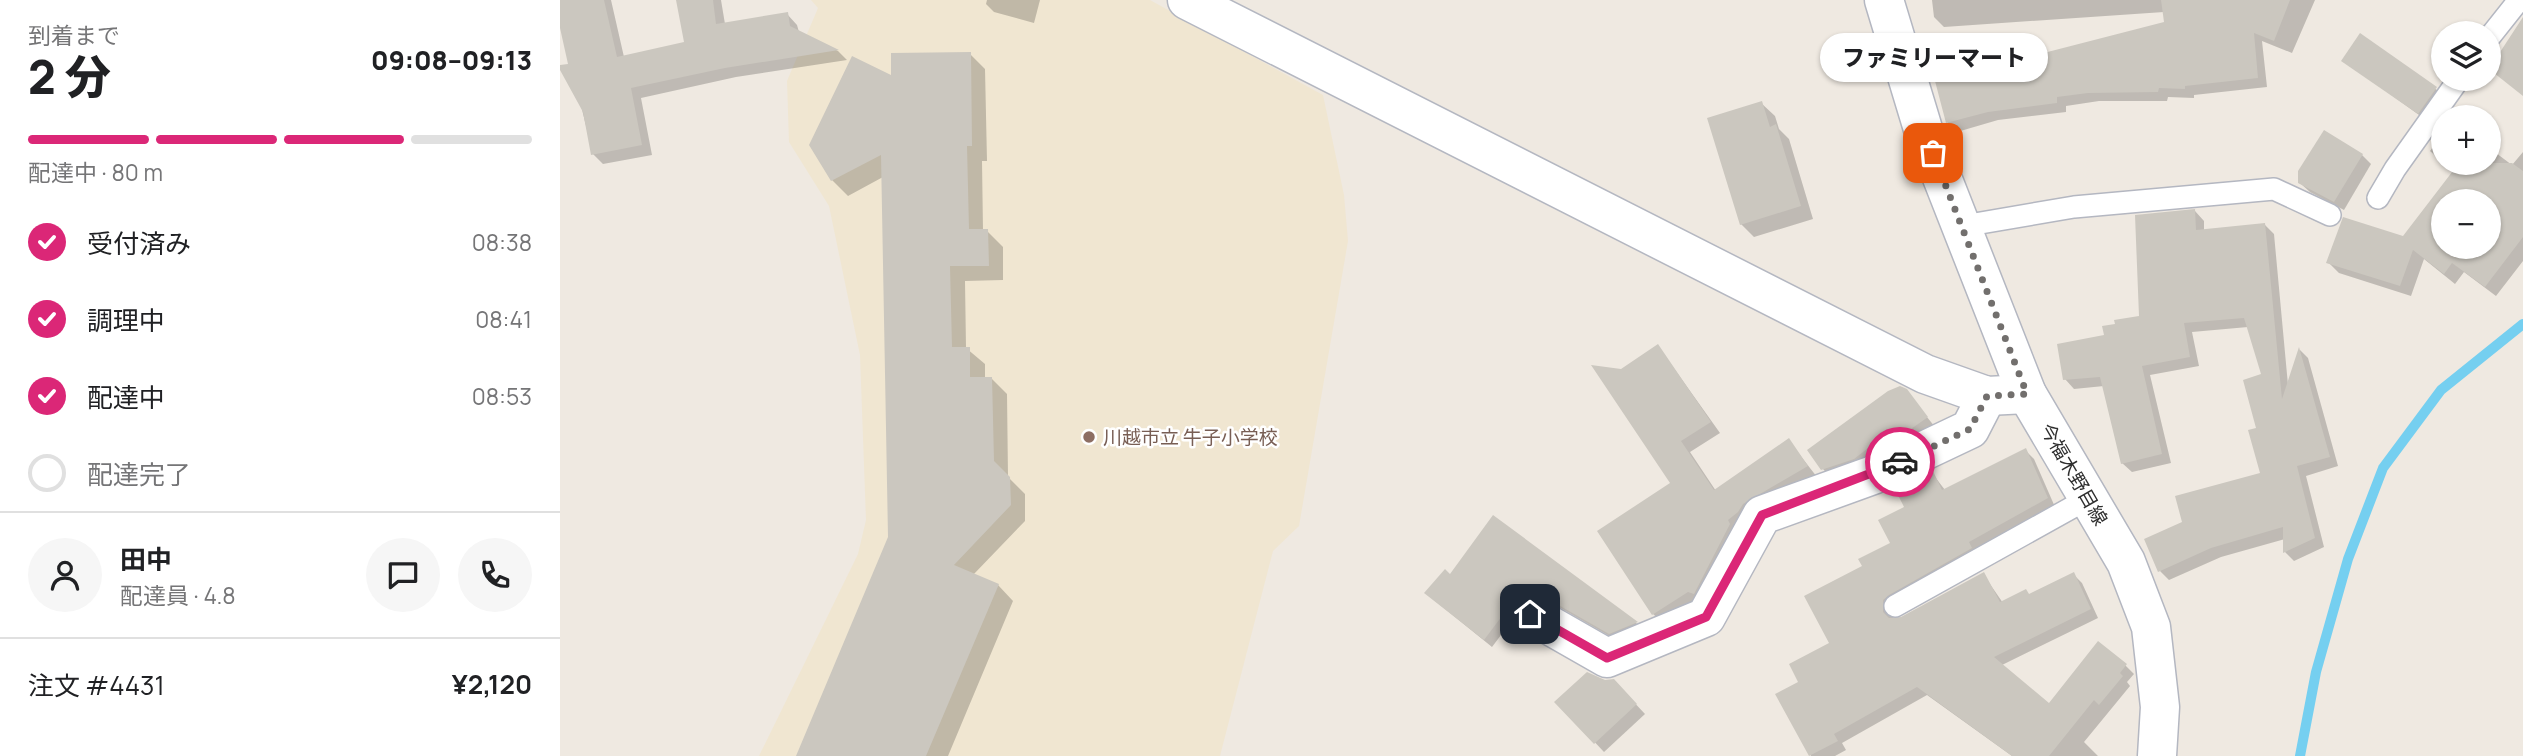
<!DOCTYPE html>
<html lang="ja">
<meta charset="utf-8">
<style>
:root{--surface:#fff;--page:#f6f6f6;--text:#202124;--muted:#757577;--line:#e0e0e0;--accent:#db2777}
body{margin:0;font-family:Manrope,"Noto Sans JP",sans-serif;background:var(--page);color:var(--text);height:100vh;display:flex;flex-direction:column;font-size:26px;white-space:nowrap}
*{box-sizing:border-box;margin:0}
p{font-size:23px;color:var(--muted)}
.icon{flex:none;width:38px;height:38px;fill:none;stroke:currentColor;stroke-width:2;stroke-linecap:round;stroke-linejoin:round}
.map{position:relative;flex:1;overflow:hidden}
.drawer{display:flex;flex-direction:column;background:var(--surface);width:560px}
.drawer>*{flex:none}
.tools{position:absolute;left:1871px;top:21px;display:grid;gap:14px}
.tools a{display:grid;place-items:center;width:70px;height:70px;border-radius:50%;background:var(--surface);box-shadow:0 2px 5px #0004;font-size:35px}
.pin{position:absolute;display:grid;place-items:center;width:60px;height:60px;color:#fff;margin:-30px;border-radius:14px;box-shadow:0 4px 10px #0006}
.courier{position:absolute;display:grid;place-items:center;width:70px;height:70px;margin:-35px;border:5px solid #db2777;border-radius:50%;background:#fff;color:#222;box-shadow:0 2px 9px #0007}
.bubble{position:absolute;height:49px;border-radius:24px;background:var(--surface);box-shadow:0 2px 5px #0004;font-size:23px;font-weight:800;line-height:49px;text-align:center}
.summary em{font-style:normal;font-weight:800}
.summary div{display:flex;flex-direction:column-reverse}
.summary{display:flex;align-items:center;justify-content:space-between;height:119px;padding:0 28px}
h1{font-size:46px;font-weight:800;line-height:52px}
.bar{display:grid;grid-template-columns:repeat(4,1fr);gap:10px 7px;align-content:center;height:84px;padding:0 28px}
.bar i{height:9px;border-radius:5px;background:var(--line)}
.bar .current{background:var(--accent)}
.bar p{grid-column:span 4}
.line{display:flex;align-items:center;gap:18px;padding:0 28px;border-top:2px solid var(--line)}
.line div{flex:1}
.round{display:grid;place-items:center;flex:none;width:74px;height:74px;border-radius:37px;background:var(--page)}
ol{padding:0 28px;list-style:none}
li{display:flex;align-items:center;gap:21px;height:77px}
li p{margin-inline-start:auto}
li .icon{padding:7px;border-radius:50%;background:var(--accent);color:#fff;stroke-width:4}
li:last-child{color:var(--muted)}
li i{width:38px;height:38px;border:4px solid var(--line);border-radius:50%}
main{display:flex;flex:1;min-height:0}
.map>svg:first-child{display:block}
.education{fill:#f0e6d1}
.shadow{fill:#0003;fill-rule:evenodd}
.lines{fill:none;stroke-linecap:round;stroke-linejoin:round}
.stream{stroke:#75cff0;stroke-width:10}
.building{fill:#cbc7bf;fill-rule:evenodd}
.lane-casing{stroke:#b4b7c1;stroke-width:24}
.street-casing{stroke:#b4b7c1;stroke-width:41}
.secondary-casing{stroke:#b4b7c1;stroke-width:41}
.lane{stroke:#fff;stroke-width:21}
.street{stroke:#fff;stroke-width:38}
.secondary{stroke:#fff;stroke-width:38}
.done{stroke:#726f6d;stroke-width:7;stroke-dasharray:0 12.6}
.route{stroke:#db2777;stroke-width:9}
.education-dot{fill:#8d6e63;stroke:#fff;stroke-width:2.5}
.labels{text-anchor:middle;stroke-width:5;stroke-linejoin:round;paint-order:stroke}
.education-label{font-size:19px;fill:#785e54;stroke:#fff;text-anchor:start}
.street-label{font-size:19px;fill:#2e2e2e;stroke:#fff}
</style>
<main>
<section class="drawer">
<div class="summary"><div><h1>2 分</h1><p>到着まで</p></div><em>09:08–09:13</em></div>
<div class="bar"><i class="current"></i><i class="current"></i><i class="current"></i><i></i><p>配達中 · 80 m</p></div>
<ol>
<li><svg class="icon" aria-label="check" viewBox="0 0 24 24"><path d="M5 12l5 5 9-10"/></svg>受付済み<p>08:38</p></li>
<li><svg class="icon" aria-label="check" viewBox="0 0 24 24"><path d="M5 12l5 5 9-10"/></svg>調理中<p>08:41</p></li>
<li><svg class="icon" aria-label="check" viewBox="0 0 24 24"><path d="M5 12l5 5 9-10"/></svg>配達中<p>08:53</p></li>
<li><i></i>配達完了</li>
</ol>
<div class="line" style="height:126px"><a class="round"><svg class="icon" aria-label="person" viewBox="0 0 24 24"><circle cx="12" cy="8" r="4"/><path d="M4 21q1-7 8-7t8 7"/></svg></a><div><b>田中</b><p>配達員 · 4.8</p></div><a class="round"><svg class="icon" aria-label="chat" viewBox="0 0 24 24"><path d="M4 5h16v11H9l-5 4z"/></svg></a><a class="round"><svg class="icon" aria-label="phone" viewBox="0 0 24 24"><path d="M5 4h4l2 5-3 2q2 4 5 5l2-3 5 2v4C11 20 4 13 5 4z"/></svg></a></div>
<div class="line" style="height:91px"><div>注文 #4431</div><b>¥2,120</b></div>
</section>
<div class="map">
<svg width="1963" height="756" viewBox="0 0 1963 756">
<rect width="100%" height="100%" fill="#efe9e1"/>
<path class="education" d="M 251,0 L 590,0 L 763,95 L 784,195 L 788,241 L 739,526 L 713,551 L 660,756 L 199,756 L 298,554 L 306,520 L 300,355 L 269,206 L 229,142 L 227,81 L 258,8 Z"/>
<g class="shadow">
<path d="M 0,0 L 51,0 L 64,57 L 126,44 L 118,0 L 161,0 L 165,24 L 227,14 L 237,25 L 239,32 L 278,51 L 287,60 L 176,77 L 81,98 L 92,155 L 43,164 L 33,154 L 0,21 Z"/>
<path d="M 427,0 L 480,0 L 474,23 L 434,12 L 426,4 Z"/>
<path d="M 1372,0 L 1755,0 L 1732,53 L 1702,41 L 1707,87 L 1634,95 L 1634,98 L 1608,97 L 1607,101 L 1539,101 L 1506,106 L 1506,112 L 1438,120 L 1397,132 L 1387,122 L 1606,23 L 1604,12 L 1384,27 L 1374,17 Z"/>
<path d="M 1800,36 L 1884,95 L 1866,120 L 1783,60 Z"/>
<path d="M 410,54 L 425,69 L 427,161 L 422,161 L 423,231 L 427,231 L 443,247 L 443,280 L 405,281 L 406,348 L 425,364 L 425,379 L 431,378 L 447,394 L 448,477 L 465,494 L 465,521 L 413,575 L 438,585 L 453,601 L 388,756 L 245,756 L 330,537 L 323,177 L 288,196 L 272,180 L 333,78 Z"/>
<path d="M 1201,103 L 1215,116 L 1219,129 L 1229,139 L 1253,219 L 1194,237 L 1181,224 Z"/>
<path d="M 1883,134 L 1883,163 L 1928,163 L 1928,147 L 1952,165 L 1963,152 L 1963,261 L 1936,296 L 1904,272 L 1895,284 L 1864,259 L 1851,296 L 1779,273 L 1768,262 L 1844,238 L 1895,172 L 1881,161 L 1870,151 ZM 1883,201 L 1928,201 L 1928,247 L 1883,247 Z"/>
<path d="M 1802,155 L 1811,164 L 1784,210 L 1750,192 L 1740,183 Z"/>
<path d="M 1635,211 L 1644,221 L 1644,231 L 1705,225 L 1714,234 L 1728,385 L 1740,350 L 1748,358 L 1778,466 L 1746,476 L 1764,547 L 1734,561 L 1725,552 L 1725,539 L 1661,557 L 1609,580 L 1600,571 L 1625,523 L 1702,474 L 1698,429 L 1703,376 L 1688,327 L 1632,332 L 1639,366 L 1590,375 L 1611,463 L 1572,472 L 1562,463 L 1544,386 L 1514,389 L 1505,379 L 1546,337 L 1581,317 Z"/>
<path d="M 1098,346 L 1160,433 L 1130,452 L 1156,491 L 1229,441 L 1257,477 L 1145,604 L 1104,624 L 1093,614 L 1113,483 L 1061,371 Z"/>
<path d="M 1346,391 L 1375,427 L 1272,479 L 1263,469 Z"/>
<path d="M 1465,450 L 1474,459 L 1495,507 L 1337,603 L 1330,616 L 1341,620 L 1423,574 L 1443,603 L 1470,595 L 1513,574 L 1522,583 L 1538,618 L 1442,665 L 1489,706 L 1565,665 L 1574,674 L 1567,682 L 1570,686 L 1524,742 L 1538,756 L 1452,756 L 1367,695 L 1282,743 L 1286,750 L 1275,756 L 1251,756 L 1218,694 L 1240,682 L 1271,644 L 1304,566 L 1332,544 L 1347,507 L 1372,473 L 1385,490 Z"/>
<path d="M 934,518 L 1076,623 L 1083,630 L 1058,641 L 990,602 L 968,599 L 932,647 L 874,600 Z"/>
<path d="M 1053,680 L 1085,714 L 1044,752 L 997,702 Z"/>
</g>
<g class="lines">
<path class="stream" d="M 1740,756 L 1756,672 L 1788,559 L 1823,468 L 1881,390 L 1963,324"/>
</g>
<g class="building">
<path d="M 0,0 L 44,0 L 57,57 L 124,42 L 116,0 L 153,0 L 156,24 L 228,12 L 230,26 L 279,50 L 165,68 L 71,88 L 82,145 L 31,155 L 23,112 L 0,70 L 0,65 L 8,64 L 0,28 Z"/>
<path d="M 1601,0 L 1730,0 L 1714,41 L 1694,33 L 1698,78 L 1625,86 L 1625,89 L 1599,88 L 1598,92 L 1528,93 L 1497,97 L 1497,103 L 1428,112 L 1386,123 L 1375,81 L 1604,22 Z"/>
<path d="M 1963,17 L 1963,96 L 1929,69 Z"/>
<path d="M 1800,33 L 1877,87 L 1858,114 L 1781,61 Z"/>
<path d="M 411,52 L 412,146 L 407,146 L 409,229 L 428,229 L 429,266 L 390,266 L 392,347 L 410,347 L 410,377 L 432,377 L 434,461 L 450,477 L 451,505 L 394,565 L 439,584 L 366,756 L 236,756 L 328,537 L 321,155 L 271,181 L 249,145 L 292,56 L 331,75 L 331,53 Z"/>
<path d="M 1202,101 L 1210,127 L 1216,124 L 1241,206 L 1180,225 L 1147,118 Z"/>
<path d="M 1764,130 L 1803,154 L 1774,202 L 1738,183 L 1738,171 Z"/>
<path d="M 1899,163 L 1952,163 L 1963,171 L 1963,237 L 1925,287 L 1892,263 L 1884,274 L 1853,250 L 1840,286 L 1766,263 L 1783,217 L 1843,236 ZM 1883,201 L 1928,201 L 1928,247 L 1883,247 Z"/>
<path d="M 1635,209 L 1636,230 L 1705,223 L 1722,399 L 1739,347 L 1770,457 L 1737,466 L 1755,538 L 1723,553 L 1723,527 L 1651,548 L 1598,572 L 1584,539 L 1622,522 L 1615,496 L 1700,473 L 1688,430 L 1696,428 L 1683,380 L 1701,374 L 1684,318 L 1624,323 L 1630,357 L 1582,366 L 1602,454 L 1561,464 L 1540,377 L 1503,380 L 1497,344 L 1544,335 L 1542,326 L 1555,324 L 1554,320 L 1579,316 L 1575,215 Z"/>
<path d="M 1098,344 L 1151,422 L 1121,441 L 1154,490 L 1229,438 L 1248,466 L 1183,504 L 1178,512 L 1168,520 L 1170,524 L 1134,594 L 1128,592 L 1092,615 L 1037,531 L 1110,483 L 1031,365 L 1061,369 Z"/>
<path d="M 1340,386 L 1347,389 L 1368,417 L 1351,429 L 1353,432 L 1315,450 L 1312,445 L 1294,459 L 1261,470 L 1247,450 L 1328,391 Z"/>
<path d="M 1466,448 L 1488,498 L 1409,542 L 1412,548 L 1329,595 L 1323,600 L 1323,612 L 1329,618 L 1341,617 L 1424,572 L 1440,602 L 1466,589 L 1469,594 L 1514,572 L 1531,609 L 1434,657 L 1489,703 L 1538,641 L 1567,664 L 1560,673 L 1563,676 L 1539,705 L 1534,700 L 1489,756 L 1452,756 L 1357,687 L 1274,734 L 1278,741 L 1249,756 L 1215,694 L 1238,682 L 1229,664 L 1269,643 L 1244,596 L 1302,566 L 1298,559 L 1330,543 L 1318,520 L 1344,507 L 1335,489 L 1373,471 L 1382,490 Z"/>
<path d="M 933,515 L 1078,622 L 1049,634 L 981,595 L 960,592 L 924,640 L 864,593 L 885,569 L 890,574 Z"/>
<path d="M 1027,672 L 1045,680 L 1054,679 L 1077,704 L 1034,744 L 994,702 Z"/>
</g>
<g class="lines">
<defs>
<g id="lane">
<path d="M 1928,39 L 1959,0"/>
<path d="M 1818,198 L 1835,169 L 1899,79"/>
<path d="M 1403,226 L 1514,207 L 1714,189 L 1770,215"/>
<path d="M 1335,606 L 1529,498"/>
</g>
<g id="street">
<path d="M 627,0 L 1365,374 L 1427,396 L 1467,394"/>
<path d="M 970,614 L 1047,658 L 1146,617 L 1202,515 L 1313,475 L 1410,429 L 1427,396"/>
</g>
<path id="secondary" d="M 1324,0 L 1363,129 L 1467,394 L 1566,562 L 1591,627 L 1600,707 L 1597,756"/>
</defs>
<use href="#lane" class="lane-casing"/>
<use href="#street" class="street-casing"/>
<use href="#secondary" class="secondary-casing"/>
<use href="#lane" class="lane"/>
<use href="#street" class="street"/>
<use href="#secondary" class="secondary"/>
</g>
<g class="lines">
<path class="done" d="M 1340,462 L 1410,429 L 1427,396 L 1467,394 L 1373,153"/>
<path class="route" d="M 970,614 L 1047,658 L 1146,617 L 1202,515 L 1340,462"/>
</g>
<circle class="education-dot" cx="529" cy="437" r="7"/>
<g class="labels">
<g class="education-label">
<text x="543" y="444">川越市立 牛子小学校</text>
</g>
<g class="street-label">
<text transform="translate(1514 474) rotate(60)" y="7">今福木野目線</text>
</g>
</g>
</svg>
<div class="tools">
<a><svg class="icon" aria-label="layers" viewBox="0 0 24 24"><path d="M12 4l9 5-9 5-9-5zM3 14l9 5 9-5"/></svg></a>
<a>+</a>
<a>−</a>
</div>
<div class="pin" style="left:1373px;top:153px;background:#ea580c"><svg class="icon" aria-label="bag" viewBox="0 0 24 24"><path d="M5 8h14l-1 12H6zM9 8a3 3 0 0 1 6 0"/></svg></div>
<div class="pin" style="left:970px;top:614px;background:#1f2937"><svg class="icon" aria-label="home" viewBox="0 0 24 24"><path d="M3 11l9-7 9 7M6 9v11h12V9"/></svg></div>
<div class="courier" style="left:1340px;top:462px"><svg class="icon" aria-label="car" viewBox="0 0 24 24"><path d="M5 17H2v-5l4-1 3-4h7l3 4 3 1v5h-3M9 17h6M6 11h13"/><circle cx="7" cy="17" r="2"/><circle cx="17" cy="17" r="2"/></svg></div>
<div class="bubble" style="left:1260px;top:33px;width:228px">ファミリーマート</div>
</div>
</main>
